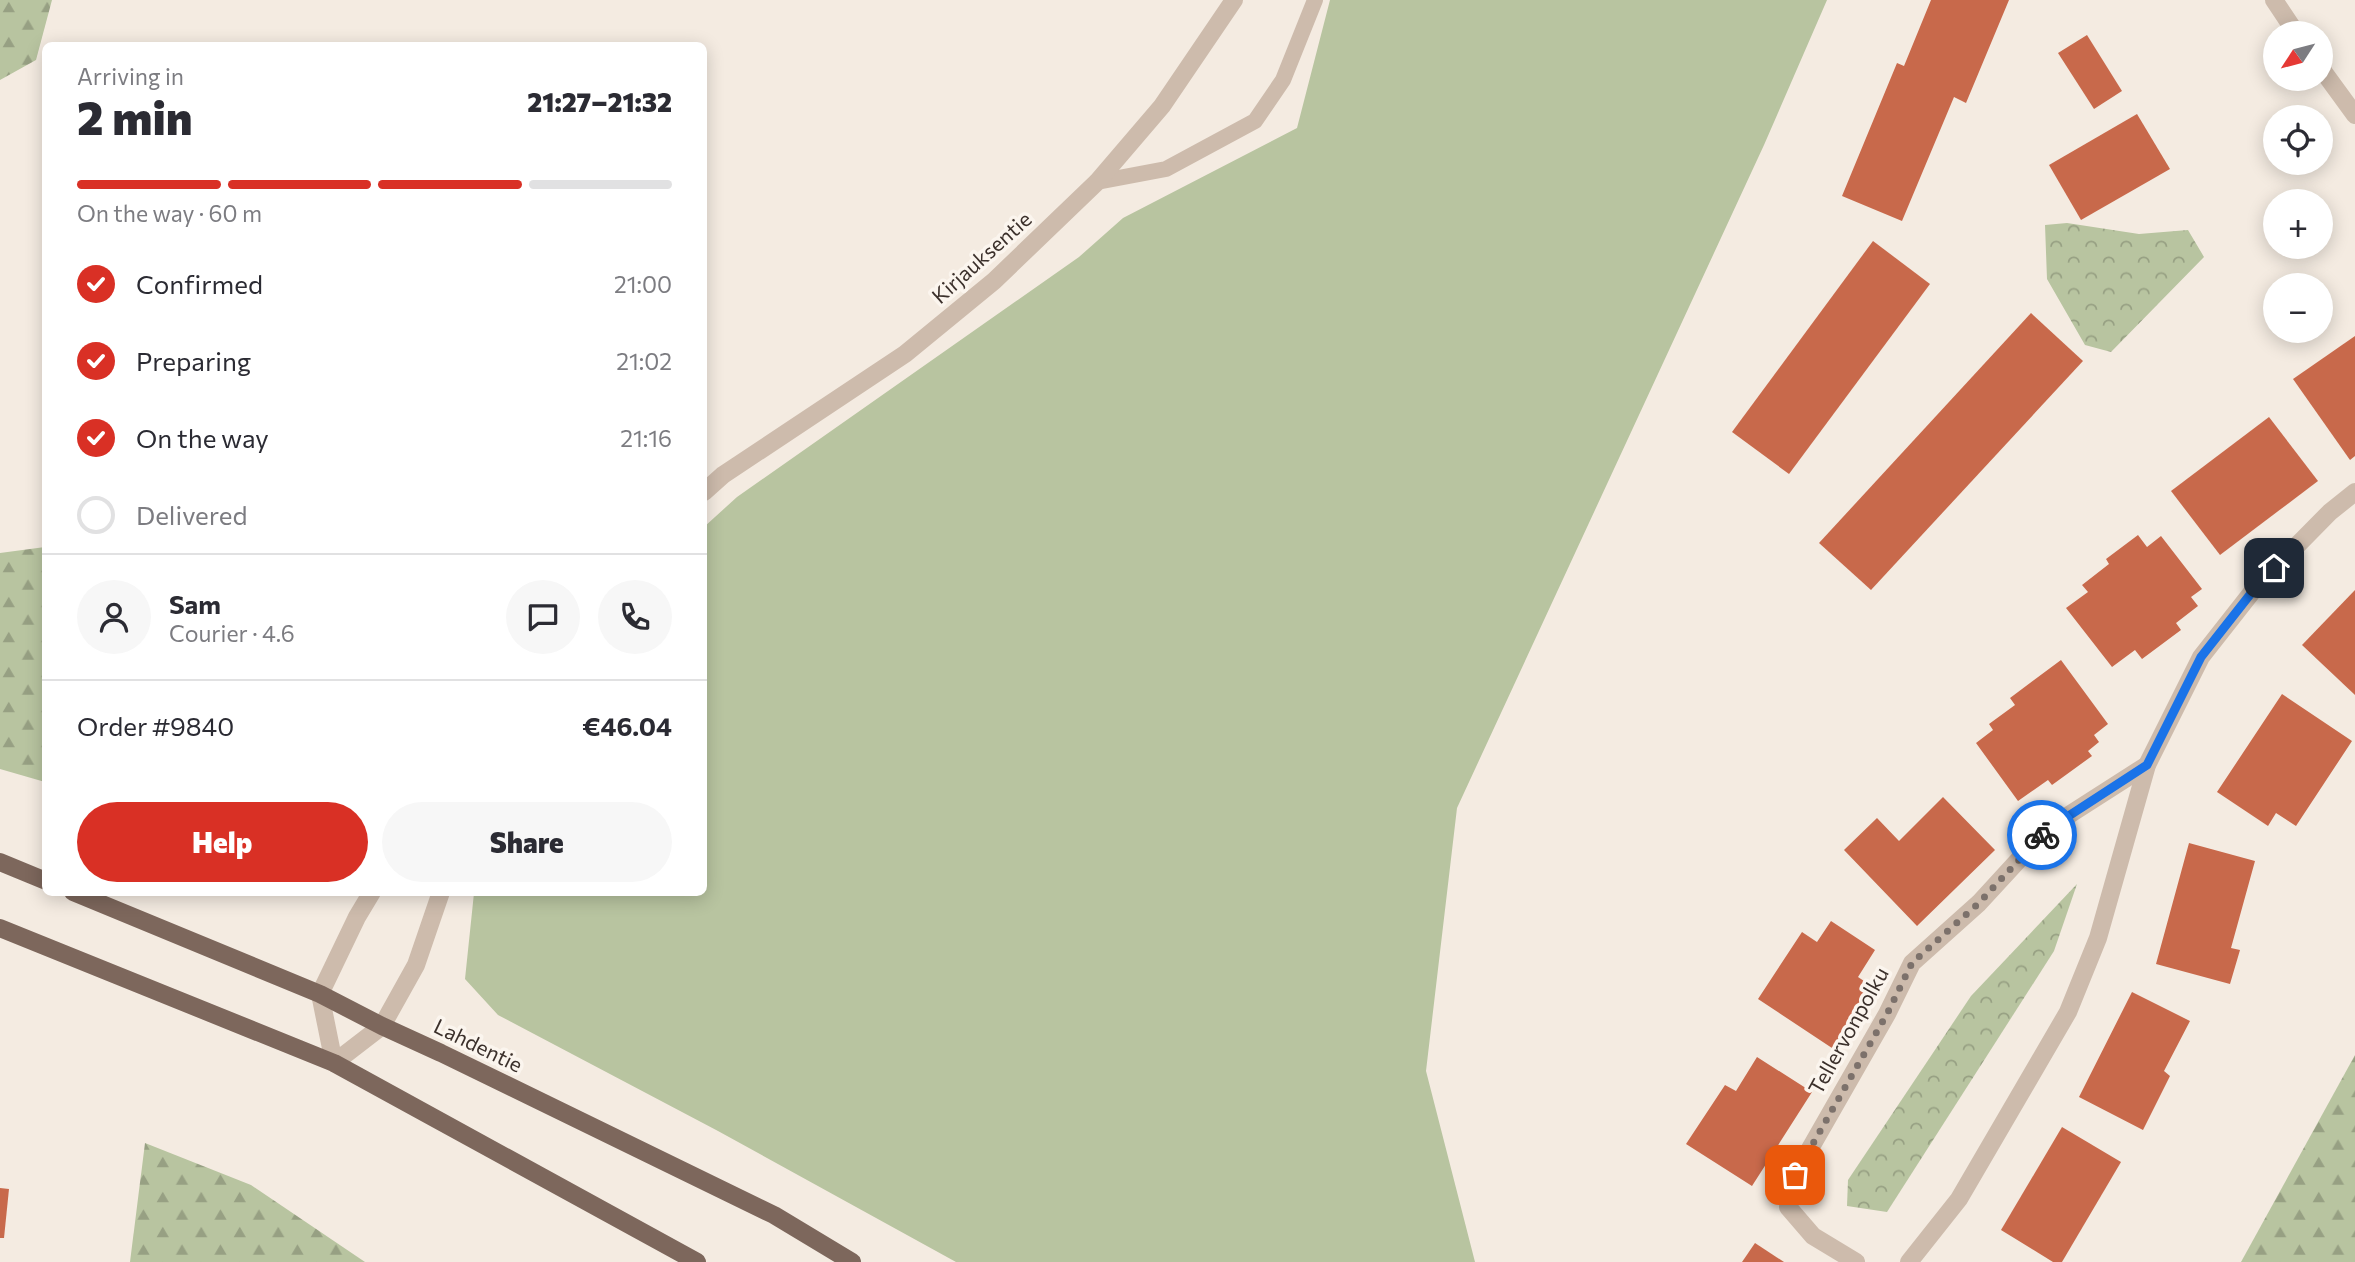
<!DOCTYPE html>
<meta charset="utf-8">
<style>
:root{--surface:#fff;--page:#f7f7f7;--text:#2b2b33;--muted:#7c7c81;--line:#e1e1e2;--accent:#d93025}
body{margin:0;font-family:Commissioner,sans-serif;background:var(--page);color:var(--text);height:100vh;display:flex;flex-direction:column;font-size:26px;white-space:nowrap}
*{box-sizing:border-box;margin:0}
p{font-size:23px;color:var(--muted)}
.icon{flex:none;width:38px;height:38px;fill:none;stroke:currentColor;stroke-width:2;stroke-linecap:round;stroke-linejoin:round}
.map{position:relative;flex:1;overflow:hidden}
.details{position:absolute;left:42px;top:42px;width:665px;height:854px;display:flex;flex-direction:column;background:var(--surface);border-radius:10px;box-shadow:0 4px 18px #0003}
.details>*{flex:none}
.needle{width:46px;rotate:234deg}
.controls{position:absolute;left:2263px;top:21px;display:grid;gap:14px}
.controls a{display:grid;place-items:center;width:70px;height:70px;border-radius:50%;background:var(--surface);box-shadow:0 4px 18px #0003;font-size:35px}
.pin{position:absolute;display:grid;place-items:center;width:60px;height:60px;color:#fff;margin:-30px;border-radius:14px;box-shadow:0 4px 10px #0006}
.courier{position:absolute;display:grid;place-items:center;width:70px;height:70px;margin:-35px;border:5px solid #1a73e8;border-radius:50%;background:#fff;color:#222;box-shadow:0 2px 9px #0007}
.head em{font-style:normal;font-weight:800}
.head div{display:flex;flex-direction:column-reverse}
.head{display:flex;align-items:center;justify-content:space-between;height:119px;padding:0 35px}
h1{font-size:46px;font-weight:800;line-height:52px}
.bar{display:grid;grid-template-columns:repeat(4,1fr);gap:10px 7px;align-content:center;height:84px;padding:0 35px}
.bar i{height:9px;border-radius:5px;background:var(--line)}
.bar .active{background:var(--accent)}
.bar p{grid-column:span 4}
.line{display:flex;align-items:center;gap:18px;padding:0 35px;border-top:2px solid var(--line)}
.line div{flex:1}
.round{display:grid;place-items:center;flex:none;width:74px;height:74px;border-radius:37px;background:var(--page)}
ol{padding:0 35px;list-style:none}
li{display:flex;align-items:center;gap:21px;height:77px}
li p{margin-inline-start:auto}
li .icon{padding:7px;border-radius:50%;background:var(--accent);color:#fff;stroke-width:4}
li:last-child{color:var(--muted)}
li i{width:38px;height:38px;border:4px solid var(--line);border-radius:50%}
.primary-button{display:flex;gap:14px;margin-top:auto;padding:14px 35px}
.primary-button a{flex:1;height:80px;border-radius:42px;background:var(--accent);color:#fff;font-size:28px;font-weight:800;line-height:80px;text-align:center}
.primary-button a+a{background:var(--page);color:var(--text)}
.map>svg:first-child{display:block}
.green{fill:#b8c4a0}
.forest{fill:url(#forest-firs)}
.park{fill:url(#park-crowns)}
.building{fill:#c8694b}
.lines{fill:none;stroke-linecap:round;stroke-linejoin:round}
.service{stroke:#cdbbac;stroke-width:16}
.minor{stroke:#cdbbac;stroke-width:18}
.tertiary{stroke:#cdbbac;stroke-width:18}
.primary{stroke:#7d675c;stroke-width:18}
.done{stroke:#7c716b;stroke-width:7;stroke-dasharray:0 12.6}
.route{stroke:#1a73e8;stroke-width:9}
.labels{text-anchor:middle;stroke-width:7;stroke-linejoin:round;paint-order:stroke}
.street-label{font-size:21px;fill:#3b302b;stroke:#fbf5ee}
</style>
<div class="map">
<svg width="2355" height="1262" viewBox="0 0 2355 1262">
<defs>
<pattern id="forest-firs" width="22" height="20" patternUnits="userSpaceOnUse" patternTransform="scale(1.75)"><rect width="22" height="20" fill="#b8c4a0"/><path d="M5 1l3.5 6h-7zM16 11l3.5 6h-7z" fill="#97a083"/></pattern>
<pattern id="park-crowns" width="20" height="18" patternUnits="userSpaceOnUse" patternTransform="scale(1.75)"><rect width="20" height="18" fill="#b8c4a0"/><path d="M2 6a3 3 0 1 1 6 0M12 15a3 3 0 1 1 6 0" fill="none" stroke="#97a083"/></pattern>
</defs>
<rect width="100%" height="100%" fill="#f4ebe1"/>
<path class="green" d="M 1330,0 L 1827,0 L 1764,145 L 1457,808 L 1426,1071 L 1475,1262 L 956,1262 L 718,1131 L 498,1015 L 465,979 L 474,893 L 704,892 L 704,527 L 737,497 L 1079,257 L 1123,218 L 1297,128 Z"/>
<g class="forest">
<path d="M 0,0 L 52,0 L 36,60 L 0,80 Z"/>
<path d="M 45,547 L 46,547 L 45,782 L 0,769 L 0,553 Z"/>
<path d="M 2355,1055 L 2355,1262 L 2241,1262 Z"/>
<path d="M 145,1143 L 251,1185 L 365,1262 L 130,1262 Z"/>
</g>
<g class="park">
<path d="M 2067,223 L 2139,234 L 2188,230 L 2204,257 L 2111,352 L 2085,345 L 2047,279 L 2045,225 Z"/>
<path d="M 2077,884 L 2054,951 L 1887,1212 L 1847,1206 L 1848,1180 L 1971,996 Z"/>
</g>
<g class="building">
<path d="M 1931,0 L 2009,0 L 1966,103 L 1954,97 L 1902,221 L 1842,196 L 1897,63 L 1904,66 Z"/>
<path d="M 2087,35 L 2122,91 L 2094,109 L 2058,53 Z"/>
<path d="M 2137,114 L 2170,169 L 2081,220 L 2049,165 Z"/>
<path d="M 1873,241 L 1930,284 L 1789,474 L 1732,432 Z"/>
<path d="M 2031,313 L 2083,361 L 1871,590 L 1819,543 Z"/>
<path d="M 2355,336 L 2355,456 L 2350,460 L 2293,379 Z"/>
<path d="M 2269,417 L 2318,481 L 2220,555 L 2171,491 Z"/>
<path d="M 2138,535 L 2147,547 L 2161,536 L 2202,589 L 2191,597 L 2198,606 L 2176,623 L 2181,630 L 2142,659 L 2135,650 L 2112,667 L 2066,608 L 2088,592 L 2082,585 L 2109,564 L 2106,559 Z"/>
<path d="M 2355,590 L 2355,695 L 2302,645 Z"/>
<path d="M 2061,660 L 2108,724 L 2094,735 L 2099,742 L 2088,751 L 2092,756 L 2052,785 L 2048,780 L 2018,801 L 1976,743 L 1993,730 L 1989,724 L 2015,705 L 2010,698 Z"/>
<path d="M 2282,694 L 2352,741 L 2296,826 L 2276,813 L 2268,826 L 2217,792 Z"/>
<path d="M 1943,797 L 1995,850 L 1917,926 L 1844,850 L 1877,818 L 1899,841 Z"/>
<path d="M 2189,843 L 2255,861 L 2231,948 L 2240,950 L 2230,984 L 2156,964 Z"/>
<path d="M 1831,921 L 1875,950 L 1858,977 L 1876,989 L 1835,1050 L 1758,999 L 1802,932 L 1817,942 Z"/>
<path d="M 2132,992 L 2190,1021 L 2164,1071 L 2170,1076 L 2143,1130 L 2079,1097 Z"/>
<path d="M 1757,1057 L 1812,1092 L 1752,1186 L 1686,1144 L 1725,1085 L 1736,1091 Z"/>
<path d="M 2062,1127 L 2121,1162 L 2062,1262 L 2053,1262 L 2001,1230 Z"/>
<path d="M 0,1188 L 9,1189 L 4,1238 L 0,1238 Z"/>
<path d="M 1755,1243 L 1784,1262 L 1742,1262 Z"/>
</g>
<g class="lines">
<path class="service" d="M 1097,182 L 1166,169 L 1255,121 L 1283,80 L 1315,0"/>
<g class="minor">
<path d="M 2274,0 L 2296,33"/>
<path d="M 2320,67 L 2355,115"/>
<path d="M 1856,1262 L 1813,1236 L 1788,1207 L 1795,1175 L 1887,1014 L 1912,963 L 1979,903 L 2047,829 L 2147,765"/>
<path d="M 1909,1262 L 1959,1199 L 2068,1012 L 2098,938 L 2147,765 L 2201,657 L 2256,587 L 2330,512 L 2355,492"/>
</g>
<g class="tertiary">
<path d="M 704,492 L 723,475 L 905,354 L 994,281 L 1097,182 L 1162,106 L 1234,0"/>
<path d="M 372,892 L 357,917 L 320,994 L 334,1063 L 382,1026 L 416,965 L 441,892"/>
</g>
<g class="primary">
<path d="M 0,862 L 46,881"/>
<path d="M 73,892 L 320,994 L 382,1026 L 441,1053 L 774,1215 L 852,1262"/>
<path d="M 0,928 L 334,1063 L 697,1262"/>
</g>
</g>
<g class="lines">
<path class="done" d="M 1795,1175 L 1887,1014 L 1912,963 L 1979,903 L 2042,835"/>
<path class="route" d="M 2042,835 L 2047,830 L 2147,765 L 2201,657 L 2256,587 L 2274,568"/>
</g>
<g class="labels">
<g class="street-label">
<text transform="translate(982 258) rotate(-42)" y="7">Kirjauksentie</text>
<text transform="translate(1849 1031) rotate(-61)" y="7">Tellervonpolku</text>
<text transform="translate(478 1046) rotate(26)" y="7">Lahdentie</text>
</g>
</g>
</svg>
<div class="controls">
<a><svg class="needle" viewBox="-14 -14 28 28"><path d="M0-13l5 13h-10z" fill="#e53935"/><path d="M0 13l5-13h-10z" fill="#7c7c81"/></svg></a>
<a><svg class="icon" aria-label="locate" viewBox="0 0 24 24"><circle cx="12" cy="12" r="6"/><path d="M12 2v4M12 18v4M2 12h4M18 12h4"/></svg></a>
<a>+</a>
<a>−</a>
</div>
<div class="pin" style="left:1795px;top:1175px;background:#ea580c"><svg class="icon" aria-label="bag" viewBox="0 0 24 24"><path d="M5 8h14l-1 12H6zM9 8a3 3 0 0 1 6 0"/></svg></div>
<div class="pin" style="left:2274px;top:568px;background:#1f2937"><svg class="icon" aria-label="home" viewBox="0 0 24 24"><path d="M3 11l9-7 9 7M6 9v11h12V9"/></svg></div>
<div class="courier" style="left:2042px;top:835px"><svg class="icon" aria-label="bike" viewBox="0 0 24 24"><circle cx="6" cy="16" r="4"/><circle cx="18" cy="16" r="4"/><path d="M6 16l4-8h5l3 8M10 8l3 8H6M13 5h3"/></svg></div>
<section class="details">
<div class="head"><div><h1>2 min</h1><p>Arriving in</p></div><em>21:27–21:32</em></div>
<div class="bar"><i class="active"></i><i class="active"></i><i class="active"></i><i></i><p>On the way · 60 m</p></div>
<ol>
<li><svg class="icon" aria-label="check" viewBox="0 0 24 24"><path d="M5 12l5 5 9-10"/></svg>Confirmed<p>21:00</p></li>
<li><svg class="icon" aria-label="check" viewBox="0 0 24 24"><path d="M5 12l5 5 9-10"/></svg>Preparing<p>21:02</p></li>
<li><svg class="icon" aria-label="check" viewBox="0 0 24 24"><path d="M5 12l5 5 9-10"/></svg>On the way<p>21:16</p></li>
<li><i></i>Delivered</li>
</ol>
<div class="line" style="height:126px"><a class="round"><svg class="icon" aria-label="person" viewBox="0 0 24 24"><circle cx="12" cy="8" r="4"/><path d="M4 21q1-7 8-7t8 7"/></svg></a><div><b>Sam</b><p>Courier · 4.6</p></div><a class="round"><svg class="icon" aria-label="chat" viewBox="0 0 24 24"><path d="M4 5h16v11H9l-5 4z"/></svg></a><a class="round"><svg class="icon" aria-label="phone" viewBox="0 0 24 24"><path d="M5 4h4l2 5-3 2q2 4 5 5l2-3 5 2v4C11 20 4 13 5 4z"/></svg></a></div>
<div class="line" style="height:91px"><div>Order #9840</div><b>€46.04</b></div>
<div class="primary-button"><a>Help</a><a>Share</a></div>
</section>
</div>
